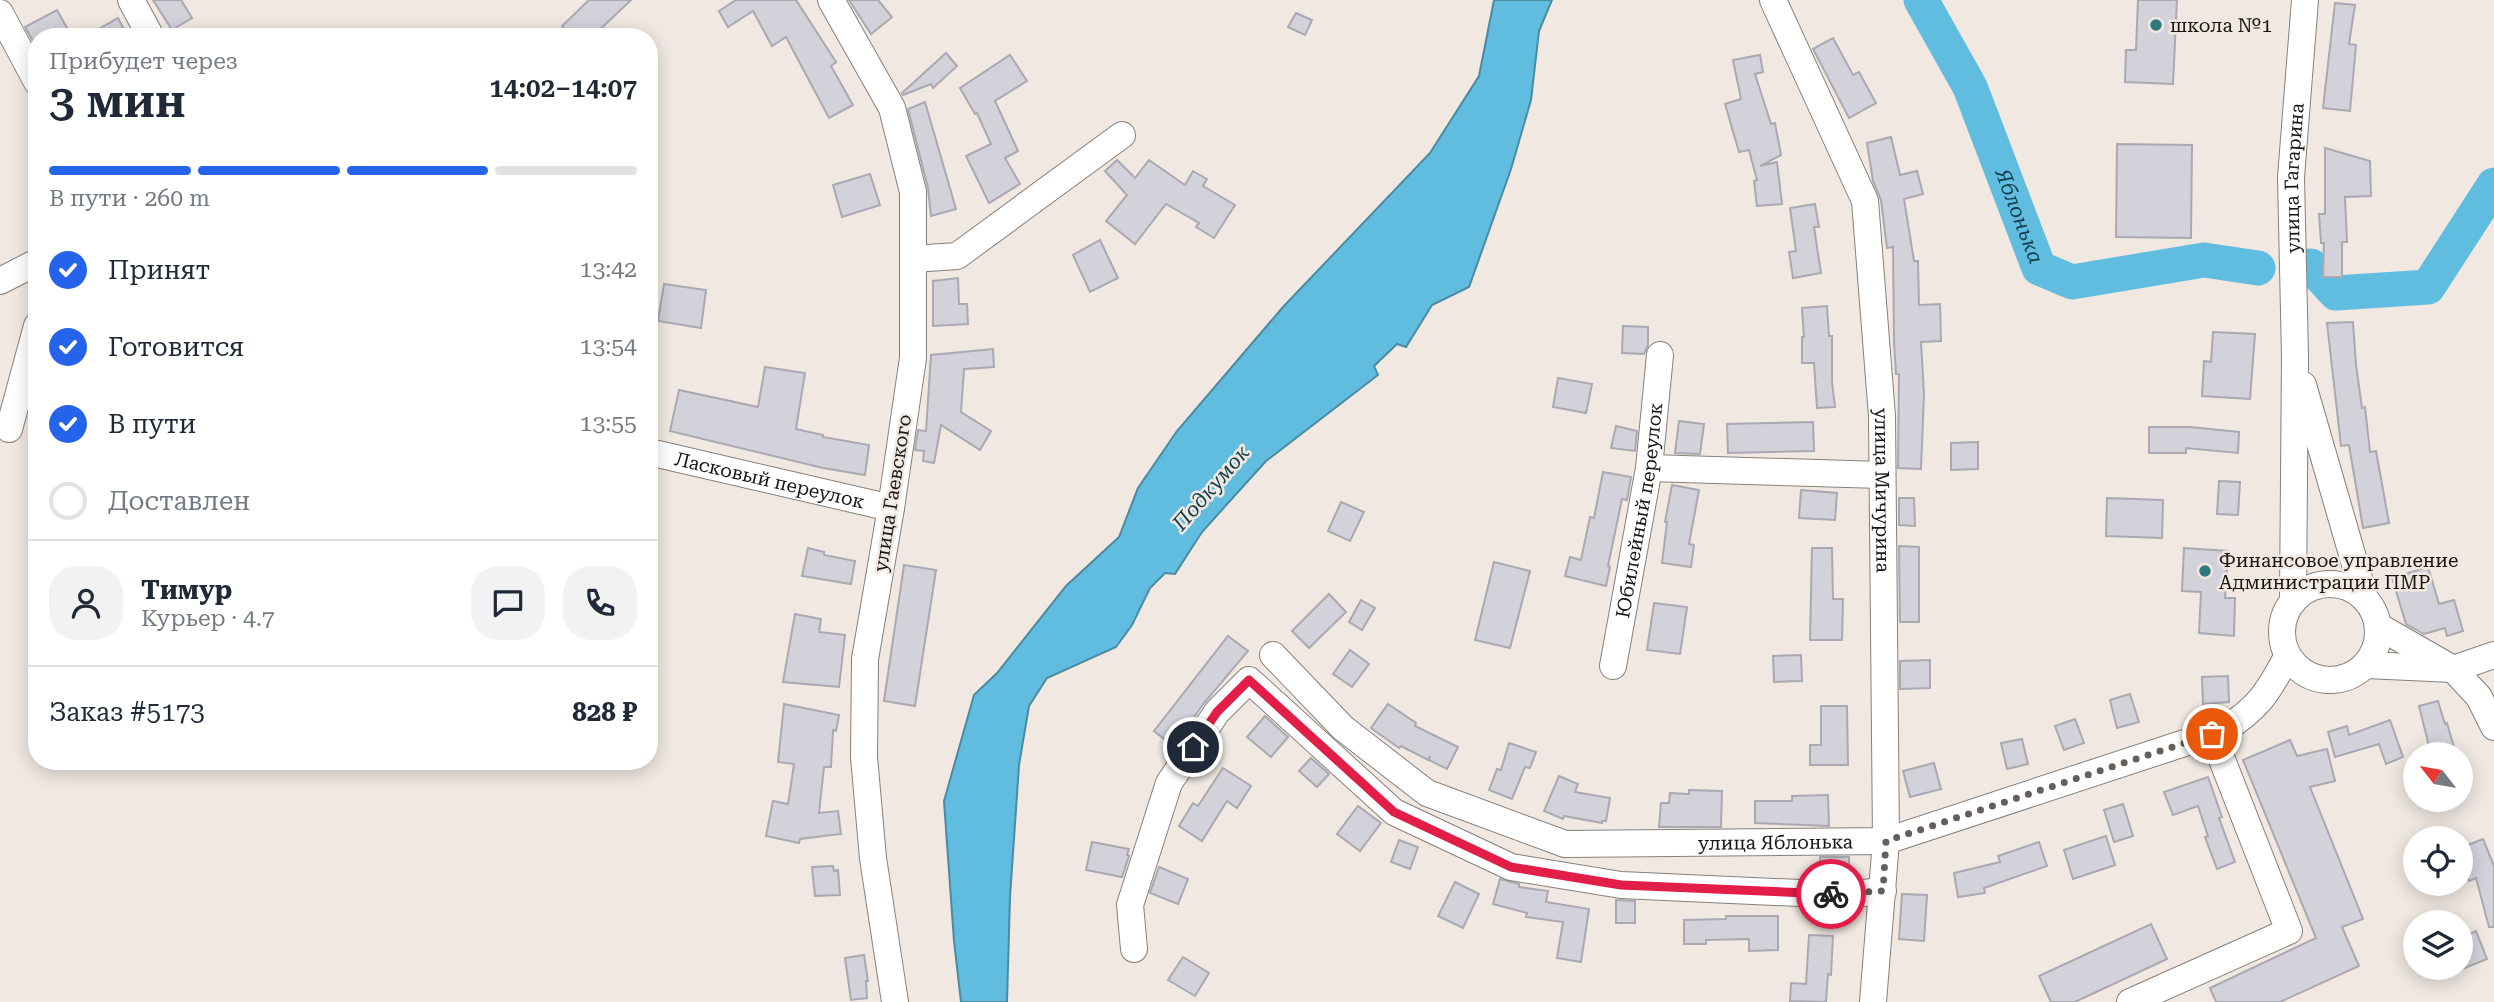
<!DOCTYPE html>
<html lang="ru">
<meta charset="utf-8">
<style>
:root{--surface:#fff;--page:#f2f2f3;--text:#1f2937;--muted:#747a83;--line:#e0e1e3;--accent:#2563eb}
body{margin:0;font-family:"Roboto Serif",serif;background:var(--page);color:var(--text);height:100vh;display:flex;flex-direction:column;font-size:26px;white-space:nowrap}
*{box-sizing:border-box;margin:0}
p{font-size:23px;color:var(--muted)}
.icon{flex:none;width:38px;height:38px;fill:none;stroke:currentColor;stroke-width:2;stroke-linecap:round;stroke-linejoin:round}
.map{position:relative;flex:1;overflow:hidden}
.drawer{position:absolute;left:28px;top:28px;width:630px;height:742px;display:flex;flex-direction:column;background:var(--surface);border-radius:28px;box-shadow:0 4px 18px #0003}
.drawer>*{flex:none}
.needle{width:46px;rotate:301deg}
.fabs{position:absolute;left:2403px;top:742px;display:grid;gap:14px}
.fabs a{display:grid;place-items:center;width:70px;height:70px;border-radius:50%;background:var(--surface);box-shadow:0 4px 18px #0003;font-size:35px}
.pin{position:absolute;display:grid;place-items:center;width:60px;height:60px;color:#fff;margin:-30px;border:4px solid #fff;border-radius:50%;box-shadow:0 2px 7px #0007}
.courier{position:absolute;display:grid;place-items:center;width:70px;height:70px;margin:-35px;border:5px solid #e11d48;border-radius:50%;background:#fff;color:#222;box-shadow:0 2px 9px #0007}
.headline em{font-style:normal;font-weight:600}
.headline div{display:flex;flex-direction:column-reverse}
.headline{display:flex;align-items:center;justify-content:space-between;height:119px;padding:0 21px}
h1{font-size:46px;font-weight:600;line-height:52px}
.bar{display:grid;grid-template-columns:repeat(4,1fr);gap:10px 7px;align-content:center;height:84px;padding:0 21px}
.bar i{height:9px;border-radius:5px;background:var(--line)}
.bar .selected{background:var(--accent)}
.bar p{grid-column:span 4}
.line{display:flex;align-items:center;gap:18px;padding:0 21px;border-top:2px solid var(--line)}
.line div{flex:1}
.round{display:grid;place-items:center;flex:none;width:74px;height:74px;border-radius:28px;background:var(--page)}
ol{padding:0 21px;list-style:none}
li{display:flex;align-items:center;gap:21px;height:77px}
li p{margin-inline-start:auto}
li .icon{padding:7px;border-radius:50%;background:var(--accent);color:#fff;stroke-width:4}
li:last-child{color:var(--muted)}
li i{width:38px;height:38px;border:4px solid var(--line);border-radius:50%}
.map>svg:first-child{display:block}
.water{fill:#60bddf;stroke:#4a8ba2;stroke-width:2}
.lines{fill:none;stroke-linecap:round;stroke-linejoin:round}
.river{stroke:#60bddf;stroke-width:35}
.building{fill:#d3d2db;stroke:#aaa8b1;stroke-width:2}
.minor-casing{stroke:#87807a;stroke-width:28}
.minor{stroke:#fff;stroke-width:26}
.done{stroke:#645f5a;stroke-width:7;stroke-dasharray:0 12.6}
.route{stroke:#e11d48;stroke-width:9}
.poi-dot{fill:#307a7c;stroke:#f0e8e1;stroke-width:2.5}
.labels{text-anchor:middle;stroke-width:5;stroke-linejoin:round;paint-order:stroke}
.poi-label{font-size:19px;fill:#181512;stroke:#f0e8e1;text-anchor:start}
.street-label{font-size:19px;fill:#181512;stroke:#f0e8e1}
.water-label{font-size:21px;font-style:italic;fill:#123d4b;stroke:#f0e8e1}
</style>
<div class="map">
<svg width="2494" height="1002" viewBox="0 0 2494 1002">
<rect width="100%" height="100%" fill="#f0e8e1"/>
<path class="water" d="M 1494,0 L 1552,0 L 1539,31 L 1531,100 L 1511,169 L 1469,287 L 1432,305 L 1406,347 L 1397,344 L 1374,366 L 1378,375 L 1266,461 L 1202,532 L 1175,574 L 1165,573 L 1150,588 L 1132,625 L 1116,647 L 1047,678 L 1029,706 L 1019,765 L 1010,897 L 1007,1002 L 961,1002 L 954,941 L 944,801 L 974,695 L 997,673 L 1066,586 L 1119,537 L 1138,488 L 1177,431 L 1283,307 L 1430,153 L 1479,76 Z"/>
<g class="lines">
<g class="river">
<path id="s1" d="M 1921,0 L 1970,87 L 2039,268 L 2072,282 L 2204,260 L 2258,268"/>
<path d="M 2311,266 L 2336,293 L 2428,287 L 2494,185"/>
</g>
</g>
<g class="building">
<path d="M 153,0 L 181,0 L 192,18 L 172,30 Z"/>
<path d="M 589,0 L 631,0 L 592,37 L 572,37 L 562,26 Z"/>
<path d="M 736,0 L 796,0 L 836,62 L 831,66 L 853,105 L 829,118 L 786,37 L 772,46 L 753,11 L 728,27 L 719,11 Z"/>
<path d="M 849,0 L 878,0 L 892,17 L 871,34 Z"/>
<path d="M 2138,0 L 2177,0 L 2173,84 L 2125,82 L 2126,50 L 2136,50 Z"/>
<path d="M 2335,3 L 2355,5 L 2349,44 L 2356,45 L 2350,111 L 2323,108 Z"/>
<path d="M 57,10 L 72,37 L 37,37 L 37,48 L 25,27 Z"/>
<path d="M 1296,13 L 1312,20 L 1305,35 L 1288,27 Z"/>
<path d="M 118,18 L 128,37 L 85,37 Z"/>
<path d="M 1833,38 L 1853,75 L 1859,72 L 1876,103 L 1849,118 L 1813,49 Z"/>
<path d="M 946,53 L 957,66 L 933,88 L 931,84 L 903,95 L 902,93 Z"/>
<path d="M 1010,55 L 1027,81 L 995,101 L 1018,151 L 1005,158 L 1020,184 L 989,203 L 966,156 L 991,144 L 977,113 L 975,114 L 960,88 Z"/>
<path d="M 1760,55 L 1763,72 L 1755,74 L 1771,124 L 1775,123 L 1781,155 L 1760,166 L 1777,162 L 1782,204 L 1757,206 L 1754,181 L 1757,180 L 1749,150 L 1739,152 L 1725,104 L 1741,99 L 1733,60 Z"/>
<path d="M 925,102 L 956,209 L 931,216 L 928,188 L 908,109 Z"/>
<path d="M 1891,137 L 1900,175 L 1917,171 L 1923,194 L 1904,199 L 1914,261 L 1918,261 L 1919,305 L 1940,304 L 1941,341 L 1921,342 L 1924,394 L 1921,469 L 1898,468 L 1899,374 L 1896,374 L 1894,342 L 1893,247 L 1887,248 L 1881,200 L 1873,181 L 1867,143 Z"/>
<path d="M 2117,144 L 2192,145 L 2191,238 L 2116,237 Z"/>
<path d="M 2325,148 L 2370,161 L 2371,196 L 2345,197 L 2347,242 L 2342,242 L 2342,277 L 2323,277 L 2324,243 L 2321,243 L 2319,214 L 2325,214 Z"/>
<path d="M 1117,160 L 1135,178 L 1149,160 L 1185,185 L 1193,171 L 1207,179 L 1203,186 L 1235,205 L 1214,238 L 1196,227 L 1199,223 L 1166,204 L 1135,244 L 1106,221 L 1127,195 L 1105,171 Z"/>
<path d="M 870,174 L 880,205 L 842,217 L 833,185 Z"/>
<path d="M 1815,204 L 1819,227 L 1814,227 L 1821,273 L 1793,278 L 1789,252 L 1796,251 L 1790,208 Z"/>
<path d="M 1100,240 L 1118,278 L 1090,292 L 1073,255 Z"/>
<path d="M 958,278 L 959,304 L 967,304 L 968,324 L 933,326 L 933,281 Z"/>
<path d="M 664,284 L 706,290 L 701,328 L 658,321 Z"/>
<path d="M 1827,306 L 1829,336 L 1832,336 L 1832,382 L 1835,407 L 1817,408 L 1814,363 L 1802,363 L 1802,337 L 1804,337 L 1802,308 Z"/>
<path d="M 2353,322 L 2356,365 L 2362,408 L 2365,407 L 2370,452 L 2376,451 L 2389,523 L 2363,528 L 2349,445 L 2341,446 L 2327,323 Z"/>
<path d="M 1623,326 L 1648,327 L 1648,345 L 1644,354 L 1622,353 Z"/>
<path d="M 2213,332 L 2255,334 L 2250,399 L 2202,396 L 2204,361 L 2211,362 Z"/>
<path d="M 993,349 L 994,367 L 964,369 L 961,412 L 991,431 L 980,450 L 941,425 L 934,463 L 923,461 L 924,451 L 915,450 L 918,430 L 926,431 L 931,355 Z"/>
<path d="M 765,367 L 805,373 L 796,429 L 823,435 L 823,437 L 869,445 L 865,475 L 823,468 L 670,431 L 679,390 L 758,407 Z"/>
<path d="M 1558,378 L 1592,384 L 1586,413 L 1553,407 Z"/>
<path d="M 1679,421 L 1704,424 L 1700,454 L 1675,453 Z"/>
<path d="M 1813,422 L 1814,451 L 1728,453 L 1727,424 Z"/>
<path d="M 1616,426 L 1637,431 L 1635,451 L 1611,448 Z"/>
<path d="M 2149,427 L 2190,427 L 2239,432 L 2238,453 L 2186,448 L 2186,453 L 2149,453 Z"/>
<path d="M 1978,442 L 1978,469 L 1951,470 L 1951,443 Z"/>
<path d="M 1603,472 L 1631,477 L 1627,500 L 1622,499 L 1608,566 L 1610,567 L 1606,586 L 1565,576 L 1570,557 L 1581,560 L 1590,517 L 1594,518 Z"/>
<path d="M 2219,481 L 2240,482 L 2238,515 L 2217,514 Z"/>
<path d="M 1672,485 L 1699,490 L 1689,544 L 1694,545 L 1691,567 L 1662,563 L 1667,522 L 1665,522 Z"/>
<path d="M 1801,490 L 1837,493 L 1835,520 L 1799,518 Z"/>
<path d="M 1899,498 L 1914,498 L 1915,526 L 1899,525 Z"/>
<path d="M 2107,498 L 2163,500 L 2162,538 L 2106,536 Z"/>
<path d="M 1341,502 L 1364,512 L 1350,541 L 1328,531 Z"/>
<path d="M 1899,546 L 1919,547 L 1919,622 L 1900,622 Z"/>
<path d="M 808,548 L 824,552 L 824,555 L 855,561 L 851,584 L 802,576 Z"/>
<path d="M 1812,548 L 1832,548 L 1833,599 L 1843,599 L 1842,640 L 1810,640 Z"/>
<path d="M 2184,548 L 2228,551 L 2225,598 L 2235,598 L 2234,636 L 2199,633 L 2201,592 L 2182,591 Z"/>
<path d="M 1494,562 L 1530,571 L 1510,648 L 1475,640 Z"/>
<path d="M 904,565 L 936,570 L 915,706 L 884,701 Z"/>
<path d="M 2428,567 L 2439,604 L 2454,600 L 2463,631 L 2447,636 L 2445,628 L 2424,634 L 2406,624 L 2392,578 Z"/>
<path d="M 1329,594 L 1346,612 L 1309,648 L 1292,631 Z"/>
<path d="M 1361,600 L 1375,608 L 1362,630 L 1349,622 Z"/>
<path d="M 1654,603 L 1687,607 L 1680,654 L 1647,650 Z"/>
<path d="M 795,614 L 821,619 L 819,632 L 845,635 L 839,687 L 783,682 Z"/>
<path d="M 1228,636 L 1248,651 L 1204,703 L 1173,746 L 1154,731 Z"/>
<path d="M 1350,650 L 1369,664 L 1352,687 L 1333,674 Z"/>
<path d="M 1801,655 L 1802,681 L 1774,682 L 1773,656 Z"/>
<path d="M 1930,660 L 1930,688 L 1900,689 L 1900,661 Z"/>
<path d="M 2228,676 L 2229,702 L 2203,704 L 2202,677 Z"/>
<path d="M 2130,694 L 2139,722 L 2117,728 L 2110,700 Z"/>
<path d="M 2438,701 L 2445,724 L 2447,723 L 2456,754 L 2431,754 L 2419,706 Z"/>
<path d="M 784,704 L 839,715 L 836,731 L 833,730 L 831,767 L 824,767 L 819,813 L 838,811 L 841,834 L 800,839 L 799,843 L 766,836 L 773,801 L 788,804 L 794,764 L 778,762 Z"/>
<path d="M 1388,704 L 1416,723 L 1415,726 L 1458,747 L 1447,769 L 1429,760 L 1430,756 L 1428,760 L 1401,746 L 1399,748 L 1371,728 Z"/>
<path d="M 1821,706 L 1847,706 L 1848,765 L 1810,765 L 1810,745 L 1821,745 Z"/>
<path d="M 1265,716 L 1288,737 L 1271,757 L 1247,737 Z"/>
<path d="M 2075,719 L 2084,743 L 2064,750 L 2055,726 Z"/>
<path d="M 2390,720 L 2403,757 L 2386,764 L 2379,744 L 2335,757 L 2328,732 L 2347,726 L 2349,735 Z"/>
<path d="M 2022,739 L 2028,764 L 2007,769 L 2001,743 Z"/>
<path d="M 2290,740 L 2297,756 L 2327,749 L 2335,781 L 2310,787 L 2363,919 L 2342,927 L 2359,966 L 2280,1002 L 2216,1002 L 2210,988 L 2316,938 L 2243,760 Z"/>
<path d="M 1509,743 L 1536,752 L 1530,768 L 1525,767 L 1512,799 L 1489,790 L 1497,769 L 1501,770 Z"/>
<path d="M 1311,758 L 1329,774 L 1317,787 L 1299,771 Z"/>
<path d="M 1934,763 L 1941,789 L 1910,797 L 1903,771 Z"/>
<path d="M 1223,768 L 1251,786 L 1237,808 L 1227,801 L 1202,841 L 1179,826 L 1193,803 L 1198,806 Z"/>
<path d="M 1559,776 L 1578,784 L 1575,792 L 1610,798 L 1606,821 L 1602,821 L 1602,823 L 1564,816 L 1563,819 L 1544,811 Z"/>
<path d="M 2208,777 L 2222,817 L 2219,818 L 2235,862 L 2217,869 L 2205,837 L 2208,836 L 2198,806 L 2173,815 L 2164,792 Z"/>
<path d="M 1689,790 L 1722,791 L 1721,827 L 1659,827 L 1661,803 L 1669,803 L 1670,793 L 1689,794 Z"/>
<path d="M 1828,795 L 1829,826 L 1755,823 L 1755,801 L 1792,801 L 1792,796 Z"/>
<path d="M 2123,804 L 2133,836 L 2114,842 L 2104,810 Z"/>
<path d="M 1358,806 L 1381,823 L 1360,851 L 1337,834 Z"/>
<path d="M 2106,836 L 2115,865 L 2073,879 L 2064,850 Z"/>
<path d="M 2483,839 L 2494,866 L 2494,927 L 2489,927 L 2476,878 L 2469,881 L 2460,859 L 2460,848 Z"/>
<path d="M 1399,840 L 1418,847 L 1410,869 L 1391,862 Z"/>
<path d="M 1092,842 L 1129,849 L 1127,855 L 1129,856 L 1122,877 L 1086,870 Z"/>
<path d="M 2039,842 L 2047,866 L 1984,888 L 1985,893 L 1958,897 L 1954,873 L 2000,862 L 1998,856 Z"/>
<path d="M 1820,857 L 1849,857 L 1849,879 L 1820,878 Z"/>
<path d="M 833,866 L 834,871 L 838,870 L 840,895 L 815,896 L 812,867 Z"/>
<path d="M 1159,867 L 1188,879 L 1178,904 L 1150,893 Z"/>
<path d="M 1500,879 L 1519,884 L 1519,887 L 1548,891 L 1546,902 L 1589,909 L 1581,962 L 1557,958 L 1563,922 L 1526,917 L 1527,913 L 1493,904 Z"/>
<path d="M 1455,882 L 1479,894 L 1463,928 L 1438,916 Z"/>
<path d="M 1902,894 L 1927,895 L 1924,941 L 1899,939 Z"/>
<path d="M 1616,900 L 1635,901 L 1635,923 L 1616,923 Z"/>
<path d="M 1726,916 L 1778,916 L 1778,950 L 1749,951 L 1749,939 L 1706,940 L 1706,944 L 1684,944 L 1684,920 L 1726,919 Z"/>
<path d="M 2151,924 L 2167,959 L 2075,1002 L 2051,1002 L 2039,976 Z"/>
<path d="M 2476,931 L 2487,959 L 2460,970 L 2460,938 Z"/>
<path d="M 1809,935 L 1833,936 L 1831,975 L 1828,974 L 1826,1002 L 1790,1001 L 1791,983 L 1806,984 Z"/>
<path d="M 864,955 L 868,981 L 866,981 L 867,998 L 851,1000 L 845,958 Z"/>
<path d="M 1183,957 L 1209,973 L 1195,996 L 1168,980 Z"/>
</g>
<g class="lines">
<defs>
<g id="minor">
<path d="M 131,0 L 151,37"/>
<path d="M 831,0 L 892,108 L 913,192 L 913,358 L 891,508 L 865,659 L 864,757 L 873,858 L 895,1002"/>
<path id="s2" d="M 1773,0 L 1865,201 L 1882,416 L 1886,841 L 1873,1002"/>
<path d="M 0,13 L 37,82"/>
<path d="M 913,259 L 957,256 L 1122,135"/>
<path d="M 0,281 L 37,262"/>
<path d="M 2303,385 L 2365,599"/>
<path d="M 9,429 L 37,326"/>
<path id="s3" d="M 649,452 L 891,508"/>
<path d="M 1649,468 L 1882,475"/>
<circle cx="2330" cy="632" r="48"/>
<path id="s4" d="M 2293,600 L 2295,356 L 2291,177 L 2305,0"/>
<path d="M 2378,626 L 2453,669 L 2479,697 L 2494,727"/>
<path id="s5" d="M 1273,655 L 1343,728 L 1427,793 L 1565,844 L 1886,841 L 2224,730 C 2259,707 2267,694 2287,657"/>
<path d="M 2366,665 L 2453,669 L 2494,655"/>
<path id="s6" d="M 1613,666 L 1649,468 L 1660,355"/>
<path d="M 1134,949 L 1130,905 L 1169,783 L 1217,712 L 1249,680 L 1394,812 L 1511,867 L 1621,885 L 1843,895 L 1883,891"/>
<path d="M 2130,1002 L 2289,931 L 2212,734"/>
</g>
</defs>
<use href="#minor" class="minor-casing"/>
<use href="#minor" class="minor"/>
</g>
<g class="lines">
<path class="done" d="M 1831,894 L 1883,891 L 1886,841 L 2212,734"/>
<path class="route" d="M 1193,747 L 1217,712 L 1249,680 L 1394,812 L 1511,867 L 1621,885 L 1831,894"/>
</g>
<g class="poi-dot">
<circle cx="2156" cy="25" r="7"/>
<circle cx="2205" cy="571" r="7"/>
</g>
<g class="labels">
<g class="poi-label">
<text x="2170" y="32">школа №1</text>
<text x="2219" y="567">Финансовое управление<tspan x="2219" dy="22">Администрации ПМР</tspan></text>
</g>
<g class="street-label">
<text dy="7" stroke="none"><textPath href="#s4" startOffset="422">улица Гагарина</textPath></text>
<text dy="7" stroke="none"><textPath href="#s3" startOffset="124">Ласковый переулок</textPath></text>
<text dy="7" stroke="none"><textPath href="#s2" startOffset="511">улица Мичурина</textPath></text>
<text transform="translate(892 493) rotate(-81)" y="7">улица Гаевского</text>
<text dy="7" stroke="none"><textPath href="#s6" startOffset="158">Юбилейный переулок</textPath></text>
<text dy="7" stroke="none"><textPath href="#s5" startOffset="565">улица Яблонька</textPath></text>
</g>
<g class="water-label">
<text dy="7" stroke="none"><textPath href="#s1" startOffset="238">Яблонька</textPath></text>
<text transform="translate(1211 488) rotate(-49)" y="7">Подкумок</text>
</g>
</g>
</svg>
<div class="fabs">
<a><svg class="needle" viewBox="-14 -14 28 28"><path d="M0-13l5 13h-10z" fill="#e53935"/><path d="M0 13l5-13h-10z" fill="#747a83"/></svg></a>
<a><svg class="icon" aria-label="locate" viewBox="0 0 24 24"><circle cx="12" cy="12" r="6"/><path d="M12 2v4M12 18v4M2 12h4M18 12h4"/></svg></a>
<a><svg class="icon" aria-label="layers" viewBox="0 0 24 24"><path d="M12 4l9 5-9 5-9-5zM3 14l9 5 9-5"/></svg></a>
</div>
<div class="pin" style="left:2212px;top:734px;background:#ea580c"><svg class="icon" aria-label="bag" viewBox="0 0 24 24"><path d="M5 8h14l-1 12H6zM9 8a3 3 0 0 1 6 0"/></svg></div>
<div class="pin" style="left:1193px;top:747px;background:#1f2937"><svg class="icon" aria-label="home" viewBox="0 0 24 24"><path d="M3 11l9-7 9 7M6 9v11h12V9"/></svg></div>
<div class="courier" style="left:1831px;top:894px"><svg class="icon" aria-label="bike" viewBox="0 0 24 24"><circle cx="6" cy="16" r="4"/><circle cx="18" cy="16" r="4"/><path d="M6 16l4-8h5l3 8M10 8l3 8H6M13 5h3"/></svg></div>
<section class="drawer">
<div class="headline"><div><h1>3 мин</h1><p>Прибудет через</p></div><em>14:02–14:07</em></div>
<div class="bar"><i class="selected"></i><i class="selected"></i><i class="selected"></i><i></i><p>В пути · 260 m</p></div>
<ol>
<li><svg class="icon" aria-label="check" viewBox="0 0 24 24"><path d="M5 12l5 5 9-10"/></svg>Принят<p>13:42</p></li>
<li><svg class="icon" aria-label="check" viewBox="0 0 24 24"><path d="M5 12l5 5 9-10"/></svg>Готовится<p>13:54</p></li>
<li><svg class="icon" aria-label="check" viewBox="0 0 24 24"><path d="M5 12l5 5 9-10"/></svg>В пути<p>13:55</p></li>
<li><i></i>Доставлен</li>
</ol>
<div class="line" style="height:126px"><a class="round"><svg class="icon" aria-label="person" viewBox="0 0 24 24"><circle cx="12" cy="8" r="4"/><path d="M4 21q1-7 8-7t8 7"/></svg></a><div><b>Тимур</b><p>Курьер · 4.7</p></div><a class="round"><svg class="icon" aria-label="chat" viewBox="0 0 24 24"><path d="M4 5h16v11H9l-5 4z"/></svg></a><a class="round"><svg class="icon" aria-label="phone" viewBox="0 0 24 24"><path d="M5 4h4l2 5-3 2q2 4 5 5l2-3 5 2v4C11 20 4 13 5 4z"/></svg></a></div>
<div class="line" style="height:91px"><div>Заказ #5173</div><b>828 ₽</b></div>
</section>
</div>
